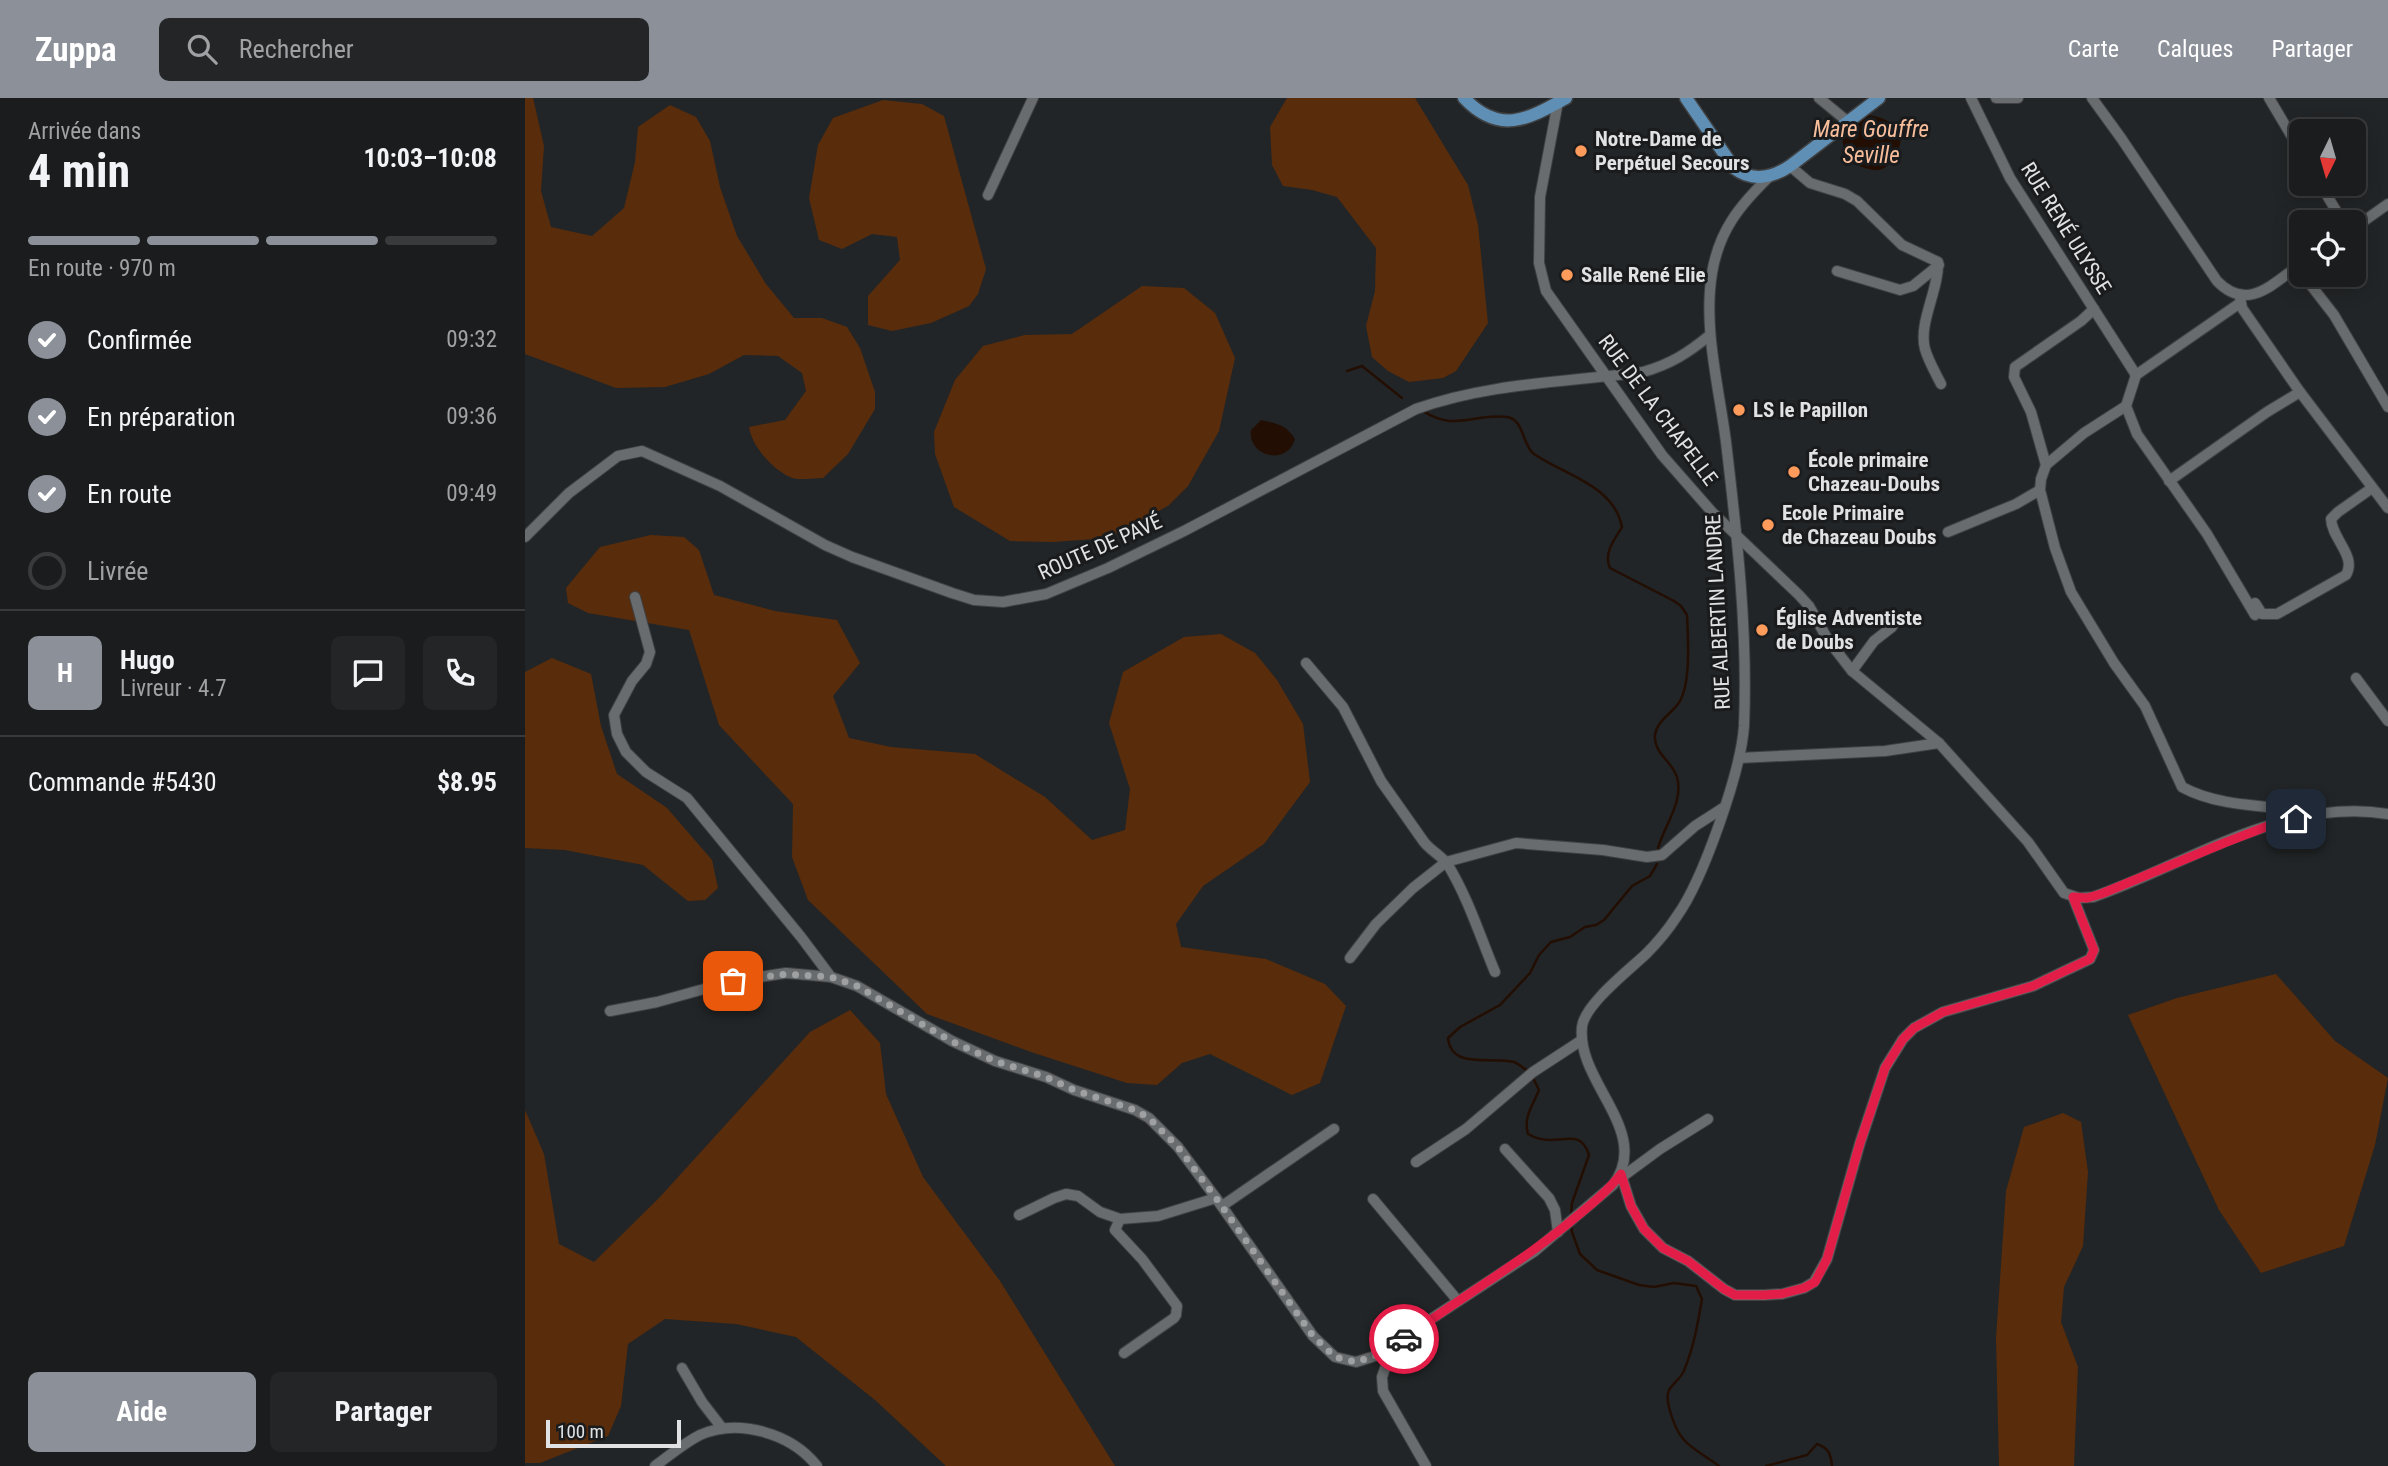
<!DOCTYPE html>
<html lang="fr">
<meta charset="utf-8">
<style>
:root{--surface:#1a1c1d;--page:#232526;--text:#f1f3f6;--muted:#9fa1a4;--line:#383a3b;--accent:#8c9099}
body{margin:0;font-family:"Roboto Condensed",sans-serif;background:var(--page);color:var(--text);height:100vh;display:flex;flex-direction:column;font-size:26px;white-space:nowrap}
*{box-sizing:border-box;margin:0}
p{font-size:23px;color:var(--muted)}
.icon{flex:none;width:38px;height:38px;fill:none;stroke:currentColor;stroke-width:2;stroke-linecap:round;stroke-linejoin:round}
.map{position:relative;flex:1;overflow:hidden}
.sheet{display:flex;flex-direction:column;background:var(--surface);width:525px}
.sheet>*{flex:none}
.needle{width:46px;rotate:185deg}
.buttons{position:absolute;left:1764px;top:21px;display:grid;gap:14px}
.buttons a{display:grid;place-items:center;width:77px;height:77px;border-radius:10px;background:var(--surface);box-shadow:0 4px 18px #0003,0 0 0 2px var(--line);font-size:35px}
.scale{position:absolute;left:21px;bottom:18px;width:135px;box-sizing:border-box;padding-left:7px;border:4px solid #e0e2e3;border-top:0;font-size:19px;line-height:24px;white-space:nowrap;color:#e0e2e3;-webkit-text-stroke:5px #191b1d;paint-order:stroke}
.pin{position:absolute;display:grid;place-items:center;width:60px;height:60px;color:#fff;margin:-30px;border-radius:14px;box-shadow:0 4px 10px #0006}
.courier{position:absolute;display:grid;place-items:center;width:70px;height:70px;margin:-35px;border:5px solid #e11d48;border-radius:50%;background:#fff;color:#222;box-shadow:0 2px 9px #0007}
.overview em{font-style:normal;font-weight:700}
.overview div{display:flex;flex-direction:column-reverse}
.overview{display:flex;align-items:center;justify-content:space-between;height:119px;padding:0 28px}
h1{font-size:46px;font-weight:700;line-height:52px}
.bar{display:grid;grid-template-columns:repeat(4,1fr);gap:10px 7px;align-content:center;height:84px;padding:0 28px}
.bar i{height:9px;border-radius:5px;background:var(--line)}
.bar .selected{background:var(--accent)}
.bar p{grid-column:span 4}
.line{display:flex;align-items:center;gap:18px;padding:0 28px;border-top:2px solid var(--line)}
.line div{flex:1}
.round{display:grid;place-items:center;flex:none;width:74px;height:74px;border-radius:10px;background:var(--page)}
ol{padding:0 28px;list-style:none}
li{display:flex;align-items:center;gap:21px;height:77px}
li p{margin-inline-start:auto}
li .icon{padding:7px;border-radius:50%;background:var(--accent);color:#fff;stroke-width:4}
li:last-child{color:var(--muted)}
li i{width:38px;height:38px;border:4px solid var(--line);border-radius:50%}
.button{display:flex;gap:14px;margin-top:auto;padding:14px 28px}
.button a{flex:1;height:80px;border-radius:10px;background:var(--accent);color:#fff;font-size:28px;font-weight:700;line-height:80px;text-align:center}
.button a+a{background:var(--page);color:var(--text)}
header{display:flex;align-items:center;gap:42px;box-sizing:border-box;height:98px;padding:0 35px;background:var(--accent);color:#fff}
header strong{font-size:33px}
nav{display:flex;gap:38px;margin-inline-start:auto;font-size:24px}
.search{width:490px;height:63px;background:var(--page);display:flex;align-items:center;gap:18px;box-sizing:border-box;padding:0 24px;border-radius:10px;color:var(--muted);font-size:26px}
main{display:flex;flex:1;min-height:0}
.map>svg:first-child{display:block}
.green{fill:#592c0b}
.water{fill:#230e03}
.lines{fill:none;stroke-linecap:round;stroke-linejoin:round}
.stream{stroke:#230e03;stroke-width:2.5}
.minor-casing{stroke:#3f4143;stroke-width:12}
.major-casing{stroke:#3f4143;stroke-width:15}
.minor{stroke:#696c6e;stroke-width:10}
.major{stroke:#5f8fb5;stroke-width:12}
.done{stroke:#9ea0a1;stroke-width:7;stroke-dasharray:0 12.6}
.route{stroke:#e11d48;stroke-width:9}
.poi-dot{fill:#ff9b5b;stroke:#191b1d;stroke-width:2.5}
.labels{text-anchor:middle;stroke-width:6;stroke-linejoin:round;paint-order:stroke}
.poi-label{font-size:21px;font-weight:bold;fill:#e0e2e3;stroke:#191b1d;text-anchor:start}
.street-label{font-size:21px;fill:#e0e2e3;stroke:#191b1d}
.water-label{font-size:23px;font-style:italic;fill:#f8be9c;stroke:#191b1d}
</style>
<header>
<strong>Zuppa</strong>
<div class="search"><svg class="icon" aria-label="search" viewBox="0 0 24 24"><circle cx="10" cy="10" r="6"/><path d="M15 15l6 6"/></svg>Rechercher</div>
<nav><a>Carte</a><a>Calques</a><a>Partager</a></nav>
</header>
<main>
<section class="sheet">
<div class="overview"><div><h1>4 min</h1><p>Arrivée dans</p></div><em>10:03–10:08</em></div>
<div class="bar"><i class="selected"></i><i class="selected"></i><i class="selected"></i><i></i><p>En route · 970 m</p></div>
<ol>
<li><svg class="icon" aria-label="check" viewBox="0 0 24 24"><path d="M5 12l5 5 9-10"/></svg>Confirmée<p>09:32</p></li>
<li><svg class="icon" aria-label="check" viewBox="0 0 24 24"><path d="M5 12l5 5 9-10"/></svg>En préparation<p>09:36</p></li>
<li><svg class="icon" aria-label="check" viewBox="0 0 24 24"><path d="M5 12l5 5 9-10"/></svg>En route<p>09:49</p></li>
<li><i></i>Livrée</li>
</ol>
<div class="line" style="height:126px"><b class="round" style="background:var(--accent);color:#fff">H</b><div><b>Hugo</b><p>Livreur · 4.7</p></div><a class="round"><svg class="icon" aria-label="chat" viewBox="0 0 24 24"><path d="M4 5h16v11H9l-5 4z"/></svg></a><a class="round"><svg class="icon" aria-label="phone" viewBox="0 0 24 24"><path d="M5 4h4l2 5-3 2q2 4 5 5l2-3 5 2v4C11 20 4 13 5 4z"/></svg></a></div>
<div class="line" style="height:91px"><div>Commande #5430</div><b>$8.95</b></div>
<div class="button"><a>Aide</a><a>Partager</a></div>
</section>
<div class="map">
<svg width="1863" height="1368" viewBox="0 0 1863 1368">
<rect width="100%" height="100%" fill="#222527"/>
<g class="green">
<path d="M 0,0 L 8,0 L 19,48 L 16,93 L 26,129 L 67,138 L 99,110 L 110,64 L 113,29 L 145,7 L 171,19 L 185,43 L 195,89 L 212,138 L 241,186 L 269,220 L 297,220 L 322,229 L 335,250 L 350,294 L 350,311 L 323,356 L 298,380 C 288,380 273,383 265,379 C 246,370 227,348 224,329 L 260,322 L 281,293 L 277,275 L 253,258 L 219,257 L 184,276 L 140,289 L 91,290 L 0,256 Z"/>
<path d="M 762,0 L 890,0 L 943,87 L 953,127 L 963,225 L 931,273 L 918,280 L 884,284 L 863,273 L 847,259 L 841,228 L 850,193 L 851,150 L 812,99 L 787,92 L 758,88 L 747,67 L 745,29 Z"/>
<path d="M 358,2 L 397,6 L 419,18 L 461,171 L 453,196 L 444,208 L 406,225 L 367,233 L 343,227 L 343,198 L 375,162 L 372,139 L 347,136 L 317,151 L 294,142 L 284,100 L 293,47 L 308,20 Z"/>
<path d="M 617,188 L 659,190 L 690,215 L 710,260 L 694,333 L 663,388 L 643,408 L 583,440 L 528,444 L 485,443 L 429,409 L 410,356 L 409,334 L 430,282 L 458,248 L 500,237 L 547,236 Z"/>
<path d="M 126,437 L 159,439 L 174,452 L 189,497 L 250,513 L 312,522 L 335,565 L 308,598 L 324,640 L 366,649 L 450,656 L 520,699 L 567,742 L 600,732 L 605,691 L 584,625 L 598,574 L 659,539 L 696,536 L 730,555 L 752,582 L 778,626 L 785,684 L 739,746 L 678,788 L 651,826 L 656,849 L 741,861 L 800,886 L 821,908 L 795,985 L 767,997 L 685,956 L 657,965 L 632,987 L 602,985 L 509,955 L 402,916 L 283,802 L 267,759 L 268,706 L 194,627 L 164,532 L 63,515 L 43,505 L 41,490 L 75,449 Z"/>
<path d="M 27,560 L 66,576 L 76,628 L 92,676 L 142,710 L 187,762 L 193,790 L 180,802 L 163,803 L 118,767 L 40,752 L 0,750 L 0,574 Z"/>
<path d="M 1751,876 L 1810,943 L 1863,980 L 1850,1047 L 1819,1148 L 1736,1175 L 1694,1112 L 1603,917 L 1652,900 Z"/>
<path d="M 325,912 L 355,945 L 361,996 L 398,1079 L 475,1183 L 590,1368 L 421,1368 L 350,1302 L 271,1239 L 211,1226 L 140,1221 L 103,1246 L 96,1308 L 83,1338 L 15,1365 L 0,1365 L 0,1012 L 19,1056 L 34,1146 L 69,1164 L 134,1100 L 285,934 Z"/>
<path d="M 1538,1015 L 1556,1024 L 1563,1074 L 1558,1148 L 1539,1189 L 1536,1224 L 1553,1269 L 1549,1368 L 1474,1368 L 1471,1240 L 1481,1093 L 1499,1029 Z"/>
</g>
<g class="water">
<path d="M 1344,17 C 1372,22 1386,37 1367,62 C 1364,67 1359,71 1354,72 C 1345,73 1334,68 1326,65 C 1311,43 1316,22 1344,17 Z"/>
<path d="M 736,322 C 751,325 762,327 770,341 C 762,369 722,358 726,332 Z"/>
</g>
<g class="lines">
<g class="stream">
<path d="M 822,273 L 837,268 L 877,300"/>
<path d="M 898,313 C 930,334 950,315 982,319 C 999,321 997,347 1009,356 C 1039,377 1089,387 1097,429 C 1090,441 1078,455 1085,470 L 1149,503 L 1156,508 L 1162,517 C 1163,540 1166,583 1155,603 C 1148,615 1132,622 1130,637 C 1128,655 1147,663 1152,679 C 1159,704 1139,728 1133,750"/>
<path d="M 1003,973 C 998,970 994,966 989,964 C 966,958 926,972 923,940 L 935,929 L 975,907 L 1005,875 L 1014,857 L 1026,844 L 1045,839 L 1060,829 L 1071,827 L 1079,822 L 1107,788 L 1125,778 L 1132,766"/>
<path d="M 1007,978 L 1014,992 C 1008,1007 998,1019 1003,1036 C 1010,1040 1017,1042 1026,1042 C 1043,1042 1057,1034 1064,1057 L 1047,1105 L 1046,1118"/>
<path d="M 1046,1125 L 1047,1134 L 1055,1156 L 1072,1172 L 1114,1187 L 1129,1189 L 1149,1185 L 1171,1188 L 1177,1201 C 1173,1224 1169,1248 1160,1270 C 1157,1280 1149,1284 1144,1292 C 1141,1298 1143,1306 1145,1313 C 1155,1348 1167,1348 1194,1368"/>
<path d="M 1241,1368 L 1282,1357 L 1292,1346 C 1304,1350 1306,1357 1307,1368"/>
</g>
<defs>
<g id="minor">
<path d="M 1294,0 L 1322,23"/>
<path d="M 1446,0 L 1485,80 L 1611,277"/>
<path d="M 1471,0 L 1493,0"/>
<path d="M 1567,0 L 1596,40 L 1692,183 C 1723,215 1748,185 1776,166"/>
<path d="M 1744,0 L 1776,54"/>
<path d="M 1033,4 L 1015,99 L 1014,165 L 1021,193 L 1137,357 L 1187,414 L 1274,497 L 1284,508 L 1303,542 L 1327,573 L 1414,645 L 1503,744 L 1539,795 L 1554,800 L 1568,799 C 1663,766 1758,699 1863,716"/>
<path d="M 1265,68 L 1285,85 L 1320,96 L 1332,103 L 1377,147 L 1413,164 C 1414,192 1393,225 1400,251 C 1403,262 1410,274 1416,286"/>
<path d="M 1795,86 L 1818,124"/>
<path d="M 463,97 L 508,0"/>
<path d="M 1829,130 L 1863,106"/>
<path d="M 1312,173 L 1375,192 L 1388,188 L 1414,167"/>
<path d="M 1778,177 L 1809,217 L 1863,309"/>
<path d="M 1715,199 L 1717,210 L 1775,294 L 1863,410"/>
<path d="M 1715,205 L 1611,277 L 1601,308 L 1612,336 L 1682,436 L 1730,517"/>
<path d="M 1601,308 L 1559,335 L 1521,367 L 1516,381 L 1515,392 L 1530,450 L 1546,494 L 1589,565 L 1620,608 L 1657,689 C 1695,710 1746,707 1787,714"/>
<path d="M 1521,367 L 1506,314 L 1489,279 L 1490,269 L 1556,223 L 1569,211"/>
<path d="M 1644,383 L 1742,314 L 1775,294"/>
<path d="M 1423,434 L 1491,406 L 1515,392"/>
<path d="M 0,439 L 44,395 L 93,358 L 117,353 L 195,388 L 300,447 L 327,459 L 427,495 L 449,502 L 478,504 L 521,496 L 583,470 L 659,433 L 891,311 C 963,285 1043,284 1118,274 C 1146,266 1163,255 1185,237"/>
<path d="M 110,499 L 125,554 L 121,566 L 107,583 L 89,617 L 92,636 L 101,654 L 121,674 L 162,700 L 276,839 L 306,879"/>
<path d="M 1730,505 L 1737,516 L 1752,516 L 1821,477 C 1832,458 1807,441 1806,421 L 1813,414 L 1847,390"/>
<path d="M 781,565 L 818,609 L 856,683 L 899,744 C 906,753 917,758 923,767 C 943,800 955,838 970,874"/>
<path d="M 1327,573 L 1349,543 L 1367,529 L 1373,519"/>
<path d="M 1831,580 L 1863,623"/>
<path d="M 1214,660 L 1360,653 L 1414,645"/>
<path d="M 825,860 L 851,826 L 888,790 L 921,764 L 991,745 L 1078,752 L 1122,759 L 1137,757 L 1170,728 L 1198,710"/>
<path d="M 85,913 L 132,904 L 208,883 L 261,875 L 306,879 L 332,888 L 427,943 L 470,963 L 521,979 L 549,992 L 610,1012 L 624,1020 L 653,1049 L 691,1100 L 788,1238 L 810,1259 L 831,1264 L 866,1253"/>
<path d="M 980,1051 L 1024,1100 L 1030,1112 L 1033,1134"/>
<path d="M 891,1064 L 941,1031 L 1008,974 L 1057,942"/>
<path d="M 1096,1076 L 1106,1108 L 1119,1131 L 1138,1150 L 1163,1163 L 1199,1191 L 1210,1197 L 1239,1197 L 1257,1196 L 1279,1190 L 1289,1184 L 1302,1161 L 1335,1045 L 1360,970 L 1378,941 L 1389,930 L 1418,914 L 1508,888 L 1565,861 L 1569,852 L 1548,799"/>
<path d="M 1097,1079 L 1135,1051 L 1183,1021"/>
<path d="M 848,1101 L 933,1203"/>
<path d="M 697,1108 L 809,1031"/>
<path d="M 494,1117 L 529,1100 L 541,1096 L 553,1098 L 575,1114 L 595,1121 L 633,1118 L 691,1100"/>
<path d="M 595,1121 L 590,1132 L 617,1161 L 652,1208 L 651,1217 L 649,1220 L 599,1255"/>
<path d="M 157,1270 L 177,1304 L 197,1330"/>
<path d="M 130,1368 C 144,1358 159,1345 175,1337 C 213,1320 266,1335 292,1368"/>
<path d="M 901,1368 L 858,1293 L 857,1279 L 866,1253 L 906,1221 L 1010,1153 L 1088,1087 C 1128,1034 1051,984 1057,929 C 1059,907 1104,872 1121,856 C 1132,845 1143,832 1152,818 C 1178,782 1216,673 1219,628 C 1223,534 1212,437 1201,344 C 1194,289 1178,231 1187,175 C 1194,133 1214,108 1244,79"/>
</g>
<g id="major">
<path d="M 939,0 C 974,37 1002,22 1041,0"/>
<path d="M 1161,0 L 1209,70 C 1227,84 1247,80 1265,68 L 1354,0"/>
</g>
</defs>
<use href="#minor" class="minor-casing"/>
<use href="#major" class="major-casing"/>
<use href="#minor" class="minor"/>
<use href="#major" class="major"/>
</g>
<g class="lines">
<path class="done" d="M 208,883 L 261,876 L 306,879 L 332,888 L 426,943 L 470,963 L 521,979 L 549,992 L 610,1012 L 624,1020 L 653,1049 L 691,1100 L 788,1238 L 810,1259 L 831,1264 L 866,1253 L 879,1241"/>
<path class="route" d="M 879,1241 C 934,1200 993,1167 1046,1123 C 1063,1109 1082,1094 1096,1076 L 1106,1108 L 1119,1131 L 1138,1150 L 1163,1163 L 1199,1191 L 1210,1197 L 1239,1197 L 1256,1196 L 1279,1190 L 1290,1184 L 1302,1161 L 1335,1045 L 1360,970 L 1378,941 L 1389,930 L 1418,914 L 1508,888 L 1565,861 L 1569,852 L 1548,799 L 1562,800 L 1576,796 L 1699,745 L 1748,726 L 1771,721"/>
</g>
<g class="poi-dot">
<circle cx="1056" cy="53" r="7"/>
<circle cx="1042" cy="177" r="7"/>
<circle cx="1214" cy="312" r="7"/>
<circle cx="1269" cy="374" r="7"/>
<circle cx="1243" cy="427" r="7"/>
<circle cx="1237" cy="532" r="7"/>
</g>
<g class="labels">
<g class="poi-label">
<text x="1070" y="48">Notre-Dame de<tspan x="1070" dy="24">Perpétuel Secours</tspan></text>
<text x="1056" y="184">Salle René Elie</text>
<text x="1228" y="319">LS le Papillon</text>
<text x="1283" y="369">École primaire<tspan x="1283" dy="24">Chazeau-Doubs</tspan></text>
<text x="1257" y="422">Ecole Primaire<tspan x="1257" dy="24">de Chazeau Doubs</tspan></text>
<text x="1251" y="527">Église Adventiste<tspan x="1251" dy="24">de Doubs</tspan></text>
</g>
<g class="street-label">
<text transform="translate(1541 130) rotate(58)" y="7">RUE RENÉ ULYSSE</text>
<text transform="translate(1133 312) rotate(53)" y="7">RUE DE LA CHAPELLE</text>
<text transform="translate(575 449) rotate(-24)" y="7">ROUTE DE PAVÉ</text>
<text transform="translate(1193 514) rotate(-93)" y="7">RUE ALBERTIN LANDRE</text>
</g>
<g class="water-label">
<text x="1346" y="39">Mare Gouffre<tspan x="1346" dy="26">Seville</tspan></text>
</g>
</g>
</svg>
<div class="buttons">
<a><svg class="needle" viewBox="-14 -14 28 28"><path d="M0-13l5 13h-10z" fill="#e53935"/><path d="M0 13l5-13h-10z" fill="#9fa1a4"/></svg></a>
<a><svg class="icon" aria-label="locate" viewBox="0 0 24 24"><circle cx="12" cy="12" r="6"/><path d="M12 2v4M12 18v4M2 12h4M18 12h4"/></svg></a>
</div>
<div class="scale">100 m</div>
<div class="pin" style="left:208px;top:883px;background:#ea580c"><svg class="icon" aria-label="bag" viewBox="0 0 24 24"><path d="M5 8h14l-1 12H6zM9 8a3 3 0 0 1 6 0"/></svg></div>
<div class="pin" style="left:1771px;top:721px;background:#1f2937"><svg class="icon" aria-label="home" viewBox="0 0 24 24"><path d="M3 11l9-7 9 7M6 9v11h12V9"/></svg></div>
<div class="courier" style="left:879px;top:1241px"><svg class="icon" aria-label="car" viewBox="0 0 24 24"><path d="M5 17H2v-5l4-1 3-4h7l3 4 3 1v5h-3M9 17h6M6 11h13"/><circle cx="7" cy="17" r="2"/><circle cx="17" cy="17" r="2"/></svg></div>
</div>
</main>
